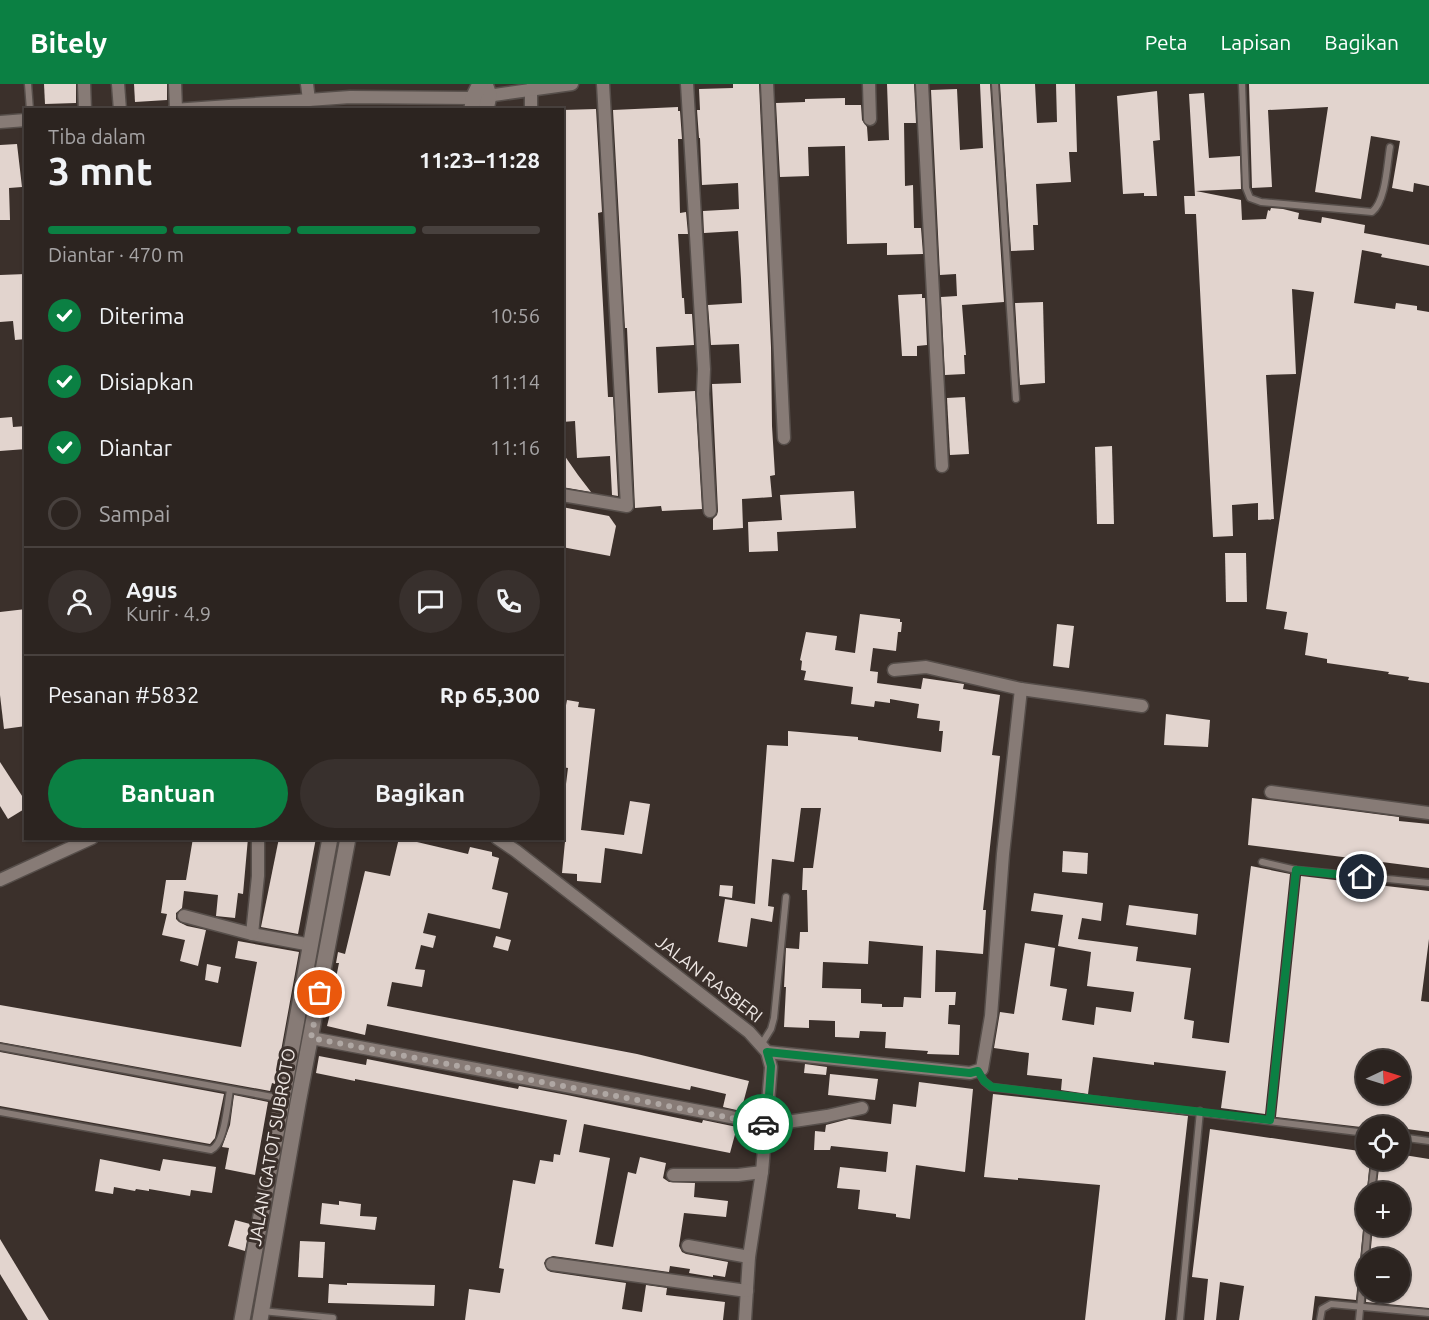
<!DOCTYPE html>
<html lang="id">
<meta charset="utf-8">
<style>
:root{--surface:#2c2420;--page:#38302d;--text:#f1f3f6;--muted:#a6a4a5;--line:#48413e;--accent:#0b8043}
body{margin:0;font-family:Ubuntu,sans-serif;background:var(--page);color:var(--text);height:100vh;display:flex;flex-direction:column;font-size:22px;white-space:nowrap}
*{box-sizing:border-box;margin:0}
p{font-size:20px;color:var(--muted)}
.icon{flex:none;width:33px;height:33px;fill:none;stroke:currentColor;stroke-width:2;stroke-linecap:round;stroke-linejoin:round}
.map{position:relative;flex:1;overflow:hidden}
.side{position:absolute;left:24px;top:24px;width:540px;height:732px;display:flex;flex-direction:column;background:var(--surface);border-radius:0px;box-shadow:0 2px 4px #0004,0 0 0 2px var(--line)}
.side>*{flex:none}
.needle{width:39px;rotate:86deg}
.buttons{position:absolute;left:1356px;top:966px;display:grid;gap:12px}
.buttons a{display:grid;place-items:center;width:54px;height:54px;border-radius:50%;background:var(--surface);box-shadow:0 2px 4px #0004,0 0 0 2px var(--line);font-size:30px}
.pin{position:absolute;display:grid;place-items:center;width:51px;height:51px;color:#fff;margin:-26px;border:3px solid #fff;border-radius:50%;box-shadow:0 2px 6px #0007}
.courier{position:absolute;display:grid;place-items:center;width:60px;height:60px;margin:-30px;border:4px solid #0b8043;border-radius:50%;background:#fff;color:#222;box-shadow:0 2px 8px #0007}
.summary em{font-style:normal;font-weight:600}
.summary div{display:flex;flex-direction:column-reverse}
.summary{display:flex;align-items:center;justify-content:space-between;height:102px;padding:0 24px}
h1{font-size:39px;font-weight:600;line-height:45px}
.bar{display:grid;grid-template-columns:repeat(4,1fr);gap:9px 6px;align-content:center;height:72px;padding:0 24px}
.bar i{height:8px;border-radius:4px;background:var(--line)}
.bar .on{background:var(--accent)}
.bar p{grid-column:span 4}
.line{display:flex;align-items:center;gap:15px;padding:0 24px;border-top:2px solid var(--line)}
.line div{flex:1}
.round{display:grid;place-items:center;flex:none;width:63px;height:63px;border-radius:32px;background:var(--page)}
ol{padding:0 24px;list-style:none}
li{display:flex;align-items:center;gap:18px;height:66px}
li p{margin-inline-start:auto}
li .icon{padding:6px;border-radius:50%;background:var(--accent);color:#fff;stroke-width:4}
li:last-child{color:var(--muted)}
li i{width:33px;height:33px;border:3px solid var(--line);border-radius:50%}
.primary-button{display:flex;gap:12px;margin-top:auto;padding:12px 24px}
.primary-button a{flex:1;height:69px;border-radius:36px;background:var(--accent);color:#fff;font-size:24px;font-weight:600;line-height:69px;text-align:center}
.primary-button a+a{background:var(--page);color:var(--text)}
header{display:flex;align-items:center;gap:36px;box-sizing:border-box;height:84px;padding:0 30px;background:var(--accent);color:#fff}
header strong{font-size:28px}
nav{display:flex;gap:33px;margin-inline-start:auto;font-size:21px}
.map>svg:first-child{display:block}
.building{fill:#e2d4ce;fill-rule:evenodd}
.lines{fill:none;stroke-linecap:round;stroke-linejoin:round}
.service-casing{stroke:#564e4a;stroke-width:9}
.minor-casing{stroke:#564e4a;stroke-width:15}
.secondary-casing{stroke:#564e4a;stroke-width:18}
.service{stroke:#877b76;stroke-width:6}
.minor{stroke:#877b76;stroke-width:12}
.secondary{stroke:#877b76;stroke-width:15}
.done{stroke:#afa7a3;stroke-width:6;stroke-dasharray:0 10.8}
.route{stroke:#0b8043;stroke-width:8}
.labels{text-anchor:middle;stroke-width:6;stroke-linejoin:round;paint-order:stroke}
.street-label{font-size:18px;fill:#eee7e4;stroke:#3b302b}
</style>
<header>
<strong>Bitely</strong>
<nav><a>Peta</a><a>Lapisan</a><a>Bagikan</a></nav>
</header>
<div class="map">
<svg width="1429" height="1236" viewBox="0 0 1429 1236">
<rect width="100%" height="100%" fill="#3b302b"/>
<g class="building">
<path d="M 44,0 L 76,0 L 76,19 L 45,20 Z"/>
<path d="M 134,0 L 167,0 L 167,16 L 135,18 Z"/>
<path d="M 733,0 L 759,0 L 771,263 L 772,342 L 775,391 L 770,392 L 772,413 L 742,415 L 743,444 L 713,446 L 713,435 L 717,431 L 718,427 L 712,300 L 741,299 L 739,260 L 711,261 L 708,221 L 742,219 L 741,195 L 738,147 L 704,149 L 703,127 L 739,125 L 738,99 L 702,101 L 700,54 L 699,54 L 697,26 L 700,26 L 699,5 L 733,4 Z"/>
<path d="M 887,0 L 914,0 L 916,39 L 904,39 L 905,102 L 913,101 L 914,144 L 921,144 L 923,170 L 887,171 L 887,159 L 847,160 L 845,62 L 808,63 L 809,92 L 780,93 L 776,19 L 805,18 L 805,15 L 845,14 L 845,21 L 861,21 L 862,36 L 867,43 L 868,57 L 889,56 Z"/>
<path d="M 980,0 L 990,0 L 1004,218 L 962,221 L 966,271 L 964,271 L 965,290 L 945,291 L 941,213 L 957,212 L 956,190 L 940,191 L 931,6 L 957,5 L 960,66 L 983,64 Z"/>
<path d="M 1000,0 L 1035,0 L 1037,39 L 1057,38 L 1056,0 L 1075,0 L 1077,68 L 1069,68 L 1071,98 L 1036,100 L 1038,141 L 1033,141 L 1034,166 L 1011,167 Z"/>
<path d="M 1249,0 L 1429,0 L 1429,102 L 1414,99 L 1413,108 L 1392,104 L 1400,57 L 1371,52 L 1361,115 L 1315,108 L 1328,23 L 1268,26 L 1272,103 L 1252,104 Z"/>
<path d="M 1157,7 L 1160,56 L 1153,57 L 1157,112 L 1144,112 L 1144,109 L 1123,110 L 1117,12 Z"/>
<path d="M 1204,9 L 1209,74 L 1240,72 L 1241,105 L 1196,107 L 1241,116 L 1242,136 L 1266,135 L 1268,126 L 1270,127 L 1271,124 L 1283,125 L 1299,129 L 1298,135 L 1321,139 L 1322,133 L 1365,141 L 1364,149 L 1429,161 L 1429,182 L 1381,173 L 1382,170 L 1362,166 L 1354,219 L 1395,225 L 1396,219 L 1417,222 L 1417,226 L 1429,228 L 1429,599 L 1408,596 L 1409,593 L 1388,590 L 1389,588 L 1327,579 L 1327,575 L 1305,571 L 1308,549 L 1284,545 L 1287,528 L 1266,525 L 1314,208 L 1292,205 L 1296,290 L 1266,291 L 1274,435 L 1258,436 L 1258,419 L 1232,421 L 1233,452 L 1213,453 L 1196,130 L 1185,130 L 1184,112 L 1195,112 L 1189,10 Z"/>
<path d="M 678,23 L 678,27 L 680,27 L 682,55 L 678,55 L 680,129 L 686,128 L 688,150 L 678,150 L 682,214 L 684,214 L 685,230 L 692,230 L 694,261 L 656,263 L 658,309 L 695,307 L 702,425 L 662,427 L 661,422 L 635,424 L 627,244 L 625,244 L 613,26 Z"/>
<path d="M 596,25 L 602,128 L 598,129 L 608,313 L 613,313 L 618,412 L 612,411 L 610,372 L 577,374 L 575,337 L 562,338 L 562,26 Z"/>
<path d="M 17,60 L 22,103 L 9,104 L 10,136 L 0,136 L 0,61 Z"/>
<path d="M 26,190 L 26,255 L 15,256 L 13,237 L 0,238 L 0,191 Z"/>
<path d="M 922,210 L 922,214 L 925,214 L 927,261 L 917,262 L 917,272 L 902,272 L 898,211 Z"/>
<path d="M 1043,218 L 1045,299 L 1020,301 L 1015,219 Z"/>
<path d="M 965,313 L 969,370 L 950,371 L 947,314 Z"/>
<path d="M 12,333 L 13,343 L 26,342 L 26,365 L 0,367 L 0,334 Z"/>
<path d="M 1112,362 L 1114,440 L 1097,440 L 1095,363 Z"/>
<path d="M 562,368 L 578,391 L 591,408 L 562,403 Z"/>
<path d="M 854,407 L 856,444 L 777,448 L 778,467 L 749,468 L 748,438 L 782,436 L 780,411 Z"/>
<path d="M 562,423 L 609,432 L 616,442 L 610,472 L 562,463 Z"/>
<path d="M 1225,469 L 1246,469 L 1247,518 L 1226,518 Z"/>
<path d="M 26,525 L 26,642 L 4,645 L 0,611 L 0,528 Z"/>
<path d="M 860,530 L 900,535 L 900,538 L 902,538 L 901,548 L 898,548 L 896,567 L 873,564 L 870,587 L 878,588 L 877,599 L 921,605 L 923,594 L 964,600 L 963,605 L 1000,611 L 992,671 L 1000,672 L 983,826 L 986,826 L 983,870 L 936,866 L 935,908 L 956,908 L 955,921 L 949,921 L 948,940 L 960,941 L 959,971 L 927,970 L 928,967 L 885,964 L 886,948 L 860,947 L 859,954 L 835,953 L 835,937 L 809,936 L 809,944 L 784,943 L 786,903 L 784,903 L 786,864 L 799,865 L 800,848 L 808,848 L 807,806 L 802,806 L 803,784 L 813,784 L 821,724 L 801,724 L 794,778 L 772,775 L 768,822 L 774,823 L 772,838 L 751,834 L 747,863 L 718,858 L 725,815 L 755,820 L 767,661 L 788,662 L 788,647 L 858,653 L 858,656 L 941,668 L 943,647 L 939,647 L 940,637 L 917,634 L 919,620 L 890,615 L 890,619 L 875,617 L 874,623 L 851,620 L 853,603 L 804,596 L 806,587 L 801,586 L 802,577 L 800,576 L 806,548 L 837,552 L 835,566 L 855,569 ZM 869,857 L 923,862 L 921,914 L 904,913 L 903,923 L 882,923 L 882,920 L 861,919 L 861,905 L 822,904 L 823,878 L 868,880 Z"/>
<path d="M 1057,540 L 1074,542 L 1069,584 L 1053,582 Z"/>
<path d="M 567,616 L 579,618 L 578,623 L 595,625 L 581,746 L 624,751 L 630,717 L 650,720 L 642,770 L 605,764 L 601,799 L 577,797 L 577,790 L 562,789 L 566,747 L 562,747 L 562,732 L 568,684 L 562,683 L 562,642 Z"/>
<path d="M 1166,630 L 1210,636 L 1208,663 L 1164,661 Z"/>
<path d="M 0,678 L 26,718 L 26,724 L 8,735 L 0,722 Z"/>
<path d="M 1252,714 L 1399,733 L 1399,737 L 1429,740 L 1429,784 L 1248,761 Z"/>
<path d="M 193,754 L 248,754 L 243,810 L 238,809 L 235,834 L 216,832 L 218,811 L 184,807 L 182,824 L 176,829 L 176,835 L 179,838 L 187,842 L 206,846 L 198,882 L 180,877 L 185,856 L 162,851 L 167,830 L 161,829 L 166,796 L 186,796 Z"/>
<path d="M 279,754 L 316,754 L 298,850 L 261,843 Z"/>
<path d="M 399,754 L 417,754 L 417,758 L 468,770 L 470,763 L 492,768 L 492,772 L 499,774 L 492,805 L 508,809 L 500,845 L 428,829 L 423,849 L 436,852 L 433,864 L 421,861 L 415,885 L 425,886 L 422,903 L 392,898 L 387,922 L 637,970 L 749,997 L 741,1027 L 723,1023 L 726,1010 L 691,1002 L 690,1006 L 367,940 L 365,951 L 327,942 L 335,910 L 333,909 L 339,879 L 336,879 L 338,868 L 345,870 L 365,787 L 390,792 Z"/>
<path d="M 1063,767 L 1088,769 L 1087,790 L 1062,788 Z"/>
<path d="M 1251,782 L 1290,790 L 1265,1030 L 1221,1024 L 1226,987 L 1154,978 L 1154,981 L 1093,973 L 1088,1010 L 1061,1006 L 1062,995 L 1027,991 L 1029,969 L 994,964 L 1000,928 L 1014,930 L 1025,859 L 1055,864 L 1050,902 L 1067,905 L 1062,936 L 1094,941 L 1096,923 L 1131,928 L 1134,908 L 1087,902 L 1091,868 L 1058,862 L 1063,831 L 1031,827 L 1034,809 L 1103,819 L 1101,837 L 1082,834 L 1078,855 L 1138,863 L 1136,877 L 1191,884 L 1184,935 L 1194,937 L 1192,954 L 1229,959 Z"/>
<path d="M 1301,792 L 1429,807 L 1429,855 L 1421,917 L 1429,918 L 1429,1048 L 1400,1044 L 1400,1042 L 1361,1043 L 1276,1033 ZM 1366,976 L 1400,976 L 1400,1010 L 1365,1010 Z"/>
<path d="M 720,801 L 733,802 L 732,814 L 719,812 Z"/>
<path d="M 1129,821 L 1198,830 L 1196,851 L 1126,841 Z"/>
<path d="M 496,852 L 511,856 L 508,867 L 493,863 Z"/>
<path d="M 238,857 L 299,868 L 275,1000 L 272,999 L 270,1007 L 0,958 L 0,921 L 241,963 L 257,878 L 235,874 Z"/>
<path d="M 207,880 L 221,883 L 218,899 L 205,896 Z"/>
<path d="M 0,968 L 224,1010 L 215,1054 L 210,1060 L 0,1022 Z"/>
<path d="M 319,972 L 366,981 L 367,975 L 518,1005 L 519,1002 L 567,1011 L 702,1039 L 703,1036 L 737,1043 L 730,1069 L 584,1040 L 579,1068 L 610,1074 L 595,1160 L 613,1163 L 628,1088 L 636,1090 L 640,1073 L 666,1079 L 663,1094 L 669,1098 L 695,1099 L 694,1113 L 728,1117 L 726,1133 L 684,1129 L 679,1162 L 682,1168 L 686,1170 L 728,1178 L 725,1193 L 713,1191 L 713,1193 L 689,1189 L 690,1185 L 670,1182 L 669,1188 L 553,1172 L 546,1175 L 544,1179 L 547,1186 L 551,1188 L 626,1199 L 622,1225 L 642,1228 L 646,1201 L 667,1204 L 666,1211 L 725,1218 L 723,1236 L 465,1236 L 469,1205 L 500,1209 L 504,1185 L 499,1184 L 513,1096 L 535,1100 L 540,1076 L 553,1078 L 554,1070 L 560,1071 L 567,1036 L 355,995 L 355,997 L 316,989 Z"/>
<path d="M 805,980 L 827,983 L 826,991 L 804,989 Z"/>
<path d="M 830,990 L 878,995 L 875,1016 L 828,1011 Z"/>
<path d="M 919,998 L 973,1005 L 965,1088 L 916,1081 L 910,1135 L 896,1133 L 896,1130 L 858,1125 L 860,1106 L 837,1104 L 840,1083 L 886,1088 L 888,1068 L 831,1062 L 830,1066 L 814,1066 L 815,1047 L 825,1048 L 826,1041 L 849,1035 L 891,1040 L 893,1020 L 916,1023 Z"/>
<path d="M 993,1010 L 1188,1032 L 1165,1236 L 1085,1236 L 1100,1101 L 1018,1094 L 1018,1096 L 984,1093 Z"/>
<path d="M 234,1011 L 268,1018 L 255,1091 L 225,1085 L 229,1064 L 222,1063 L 230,1041 Z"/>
<path d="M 1210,1045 L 1366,1068 L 1366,1076 L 1370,1076 L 1356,1216 L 1315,1212 L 1312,1236 L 1239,1236 L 1244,1202 L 1220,1198 L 1216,1236 L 1204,1236 L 1208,1195 L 1192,1193 Z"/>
<path d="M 1404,1071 L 1429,1075 L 1429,1224 L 1366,1218 L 1367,1208 L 1400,1208 L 1400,1174 L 1370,1174 L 1373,1142 L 1400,1142 L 1400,1108 L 1376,1108 L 1380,1076 L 1403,1076 Z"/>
<path d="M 100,1075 L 160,1087 L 163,1075 L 216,1083 L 212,1109 L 191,1106 L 190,1112 L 149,1105 L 149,1107 L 136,1105 L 135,1107 L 114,1103 L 113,1110 L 95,1107 Z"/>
<path d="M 339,1117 L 361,1120 L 360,1132 L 377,1133 L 375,1146 L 320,1140 L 322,1119 L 339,1121 Z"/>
<path d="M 235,1136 L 250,1140 L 245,1167 L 228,1162 Z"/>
<path d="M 0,1155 L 49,1236 L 28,1236 L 0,1190 Z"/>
<path d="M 300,1157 L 325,1158 L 323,1194 L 298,1193 Z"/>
<path d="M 347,1199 L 435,1201 L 434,1222 L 328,1219 L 329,1200 L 347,1201 Z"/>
</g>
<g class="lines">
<defs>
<g id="service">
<path d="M 28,0 L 30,26"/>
<path d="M 995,0 L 1016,315"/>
<path d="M 1242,0 L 1246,104 L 1250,114 L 1261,118 L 1372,128 C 1386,117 1387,80 1390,63"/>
<path d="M 1262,778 L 1296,786 L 1429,799"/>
<path d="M 761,961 L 771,945 L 774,934 L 786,813"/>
<path d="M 0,963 L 283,1015"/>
<path d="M 978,987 L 984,997 L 991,1003 L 1366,1049"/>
<path d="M 0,1028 L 211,1066 C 225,1060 227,1021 230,1006"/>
<path d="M 1270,1036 L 1296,786"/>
<path d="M 1400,1053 L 1429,1057"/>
<path d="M 1371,1108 L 1375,1076"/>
<path d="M 262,1227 L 333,1234"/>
<path d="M 1180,1236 L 1200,1027"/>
<path d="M 1320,1236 L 1322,1225 L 1331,1220 L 1429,1229"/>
<path d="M 1359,1236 L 1368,1142"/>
</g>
<g id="minor">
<path d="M 84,0 L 85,26"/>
<path d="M 118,0 L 120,26"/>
<path d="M 175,0 L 176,25"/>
<path d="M 307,0 L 309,16"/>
<path d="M 687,0 L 704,285 L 703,310 L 710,427"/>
<path d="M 767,0 L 784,354"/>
<path d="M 869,0 L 870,35"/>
<path d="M 922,0 L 942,382"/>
<path d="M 531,5 L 531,26"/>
<path d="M 174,26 L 350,13 L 473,14 L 572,0"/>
<path d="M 0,38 L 26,36"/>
<path d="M 562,411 L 627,422 L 603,0"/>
<path d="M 1021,605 L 1142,622"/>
<path d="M 1271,708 L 1429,729"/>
<path d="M 497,754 L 516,767 L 749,948 L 767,968 L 771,983 L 762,1088 L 749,1173 L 745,1236"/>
<path d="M 0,796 L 92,754"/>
<path d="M 184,832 L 252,850 L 311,861"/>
<path d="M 252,850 L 258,792 L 258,754"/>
<path d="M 311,954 L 731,1033 L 767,1041 L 827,1032 L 862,1024"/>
<path d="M 767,968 L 970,989 L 982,985 L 991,932 L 1003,770 L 1021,605 L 926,583 L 894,586"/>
<path d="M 673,1091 L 738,1091 L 762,1088"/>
<path d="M 688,1162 L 749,1173"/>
<path d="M 552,1180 L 747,1207"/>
</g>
<g id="secondary">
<path d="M 485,0 L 489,11 L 486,26"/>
<path d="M 472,26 L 473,14 L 480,0"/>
<path d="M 242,1236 L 330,754"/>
<path d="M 260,1236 L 298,1019 L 348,754"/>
</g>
</defs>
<use href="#service" class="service-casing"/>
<use href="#minor" class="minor-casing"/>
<use href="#secondary" class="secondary-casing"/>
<use href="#service" class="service"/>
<use href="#minor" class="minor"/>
<use href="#secondary" class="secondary"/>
</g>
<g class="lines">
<path class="done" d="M 320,909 L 311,954 L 763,1040"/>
<path class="route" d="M 763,1040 L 767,1041 L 771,982 L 767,968 L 970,989 L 978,987 L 984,997 L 992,1003 L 1270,1036 L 1296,786 L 1362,793"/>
</g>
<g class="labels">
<g class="street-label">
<text transform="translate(709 895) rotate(38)" y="6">JALAN RASBERI</text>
<text transform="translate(272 1063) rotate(-80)" y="6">JALAN GATOT SUBROTO</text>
</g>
</g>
</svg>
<div class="buttons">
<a><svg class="needle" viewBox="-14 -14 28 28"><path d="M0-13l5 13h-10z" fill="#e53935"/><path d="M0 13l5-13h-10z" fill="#a6a4a5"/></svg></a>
<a><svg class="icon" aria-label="locate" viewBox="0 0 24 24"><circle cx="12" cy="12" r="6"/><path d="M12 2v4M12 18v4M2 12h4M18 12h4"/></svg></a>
<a>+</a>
<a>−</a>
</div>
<div class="pin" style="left:320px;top:909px;background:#ea580c"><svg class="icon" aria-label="bag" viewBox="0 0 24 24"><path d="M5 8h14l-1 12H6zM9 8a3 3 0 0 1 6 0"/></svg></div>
<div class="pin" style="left:1362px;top:793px;background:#1f2937"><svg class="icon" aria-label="home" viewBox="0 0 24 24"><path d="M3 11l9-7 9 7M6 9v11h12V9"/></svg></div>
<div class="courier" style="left:763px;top:1040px"><svg class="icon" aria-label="car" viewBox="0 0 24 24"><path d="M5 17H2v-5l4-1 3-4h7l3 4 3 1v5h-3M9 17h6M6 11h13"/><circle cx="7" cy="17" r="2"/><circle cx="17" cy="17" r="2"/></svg></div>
<section class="side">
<div class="summary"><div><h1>3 mnt</h1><p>Tiba dalam</p></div><em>11:23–11:28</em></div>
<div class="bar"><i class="on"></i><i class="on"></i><i class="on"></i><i></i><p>Diantar · 470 m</p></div>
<ol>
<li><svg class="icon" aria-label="check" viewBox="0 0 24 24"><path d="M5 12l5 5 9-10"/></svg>Diterima<p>10:56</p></li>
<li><svg class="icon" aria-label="check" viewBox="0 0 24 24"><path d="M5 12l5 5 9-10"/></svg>Disiapkan<p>11:14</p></li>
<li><svg class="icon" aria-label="check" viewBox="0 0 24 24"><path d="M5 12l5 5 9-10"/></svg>Diantar<p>11:16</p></li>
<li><i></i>Sampai</li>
</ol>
<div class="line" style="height:108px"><a class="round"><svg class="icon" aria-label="person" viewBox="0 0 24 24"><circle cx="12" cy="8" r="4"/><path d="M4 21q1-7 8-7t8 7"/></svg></a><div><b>Agus</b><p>Kurir · 4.9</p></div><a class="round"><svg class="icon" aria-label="chat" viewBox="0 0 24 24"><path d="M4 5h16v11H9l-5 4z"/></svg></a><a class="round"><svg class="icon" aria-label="phone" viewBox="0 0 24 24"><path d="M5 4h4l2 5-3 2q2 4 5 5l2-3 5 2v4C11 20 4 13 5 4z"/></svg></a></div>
<div class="line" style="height:78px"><div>Pesanan #5832</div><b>Rp 65,300</b></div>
<div class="primary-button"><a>Bantuan</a><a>Bagikan</a></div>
</section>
</div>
